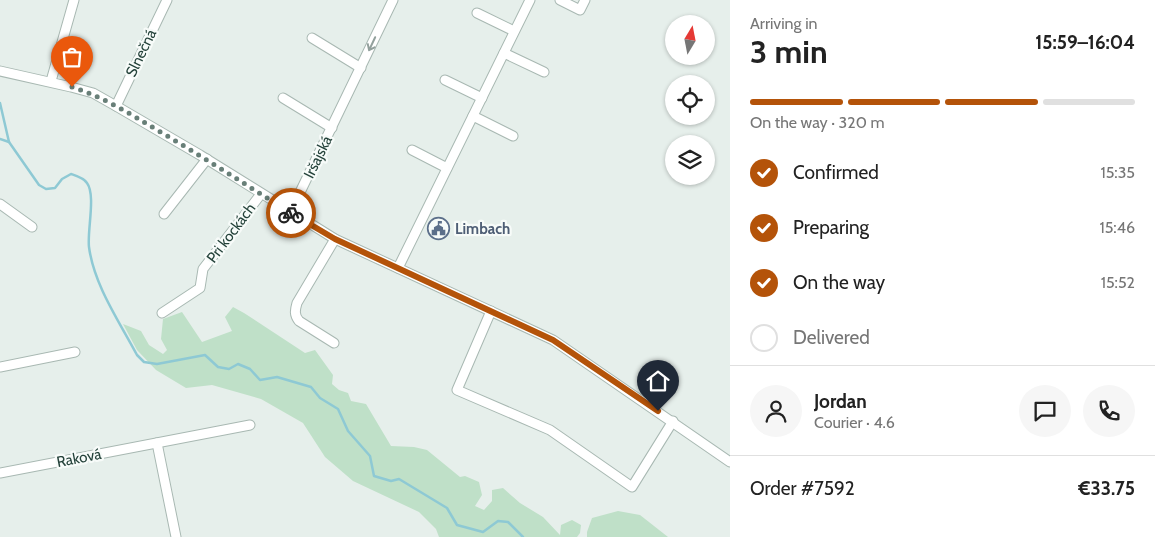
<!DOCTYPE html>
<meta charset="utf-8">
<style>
:root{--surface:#fff;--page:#f6f6f6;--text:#222;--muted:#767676;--line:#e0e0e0;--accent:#b45309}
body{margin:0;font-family:Cabin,sans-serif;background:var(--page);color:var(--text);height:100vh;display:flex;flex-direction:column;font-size:19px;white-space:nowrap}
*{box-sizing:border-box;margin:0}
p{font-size:16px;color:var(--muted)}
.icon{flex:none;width:28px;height:28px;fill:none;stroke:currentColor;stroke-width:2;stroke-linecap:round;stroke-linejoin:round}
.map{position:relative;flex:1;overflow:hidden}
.side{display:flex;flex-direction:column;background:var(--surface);width:425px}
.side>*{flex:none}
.needle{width:32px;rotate:10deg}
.tools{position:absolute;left:665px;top:15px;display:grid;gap:10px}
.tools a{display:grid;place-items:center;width:50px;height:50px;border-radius:50%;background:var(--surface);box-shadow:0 1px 4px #0004;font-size:25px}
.pin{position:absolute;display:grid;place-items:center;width:42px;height:42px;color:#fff;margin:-51px -21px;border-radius:50% 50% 50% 0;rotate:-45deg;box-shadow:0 0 5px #0007}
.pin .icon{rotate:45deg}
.courier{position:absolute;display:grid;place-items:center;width:50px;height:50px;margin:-25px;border:4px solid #b45309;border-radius:50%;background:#fff;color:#222;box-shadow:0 1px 6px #0007}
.overview em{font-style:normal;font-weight:800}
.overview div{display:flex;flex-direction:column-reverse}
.overview{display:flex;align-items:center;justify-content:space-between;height:85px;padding:0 20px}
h1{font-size:32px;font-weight:800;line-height:38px}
.bar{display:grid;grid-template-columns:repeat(4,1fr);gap:8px 5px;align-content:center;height:60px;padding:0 20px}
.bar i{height:6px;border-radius:4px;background:var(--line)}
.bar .selected{background:var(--accent)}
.bar p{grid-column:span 4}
.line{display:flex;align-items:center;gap:12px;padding:0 20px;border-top:1px solid var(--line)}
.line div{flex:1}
.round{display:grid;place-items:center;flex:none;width:52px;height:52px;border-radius:26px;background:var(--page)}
ol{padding:0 20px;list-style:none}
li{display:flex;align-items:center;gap:15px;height:55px}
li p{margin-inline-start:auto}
li .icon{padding:5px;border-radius:50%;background:var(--accent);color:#fff;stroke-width:4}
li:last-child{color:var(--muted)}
li i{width:28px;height:28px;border:2px solid var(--line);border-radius:50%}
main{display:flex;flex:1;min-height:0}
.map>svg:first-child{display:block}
.green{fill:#bfe0c8}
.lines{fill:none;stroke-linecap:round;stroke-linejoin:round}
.stream{stroke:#8ec9d4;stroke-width:2.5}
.minor-casing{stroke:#a8b8b2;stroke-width:11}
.minor{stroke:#fff;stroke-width:9}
.oneway{stroke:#92a09c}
.done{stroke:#687f78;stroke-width:5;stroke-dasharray:0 9}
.route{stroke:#b45309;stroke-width:6}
.labels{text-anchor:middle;stroke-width:4.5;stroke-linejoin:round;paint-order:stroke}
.street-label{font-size:15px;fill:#24423a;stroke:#f7fbf9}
.service-label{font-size:15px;font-weight:bold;fill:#4e5e75;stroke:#f7fbf9;text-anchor:start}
</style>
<main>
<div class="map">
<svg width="730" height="537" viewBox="0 0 730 537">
<rect width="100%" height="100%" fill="#e6efeb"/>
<g class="green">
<path d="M 233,307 L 244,313 L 305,353 L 315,350 L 333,375 L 332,384 L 339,390 L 348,393 L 351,401 L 366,404 L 391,446 L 414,447 L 427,450 L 460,477 L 465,476 L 479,482 L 482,495 L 475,506 L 484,510 L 492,501 L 492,490 L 503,488 L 520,503 L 543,517 L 560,535 L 561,525 L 572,520 L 581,525 L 580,533 L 577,537 L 439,537 L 436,529 L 419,512 L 353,481 L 325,457 L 303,423 L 261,399 L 212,385 L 186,388 L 156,370 L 137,350 L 123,324 L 141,331 L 149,345 L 163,354 L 167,350 L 161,339 L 163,319 L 182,312 L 202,342 L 232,331 L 225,317 Z"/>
<path d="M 618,511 L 640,515 L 668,537 L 587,537 L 587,532 L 592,518 Z"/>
</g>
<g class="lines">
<g class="stream">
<path d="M 0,103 L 9,142 L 39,185 L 46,189 L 55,188 L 62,179 L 71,174 C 77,176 84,178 87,183 C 96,195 87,231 89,247 C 94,285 119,321 137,355 L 144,362 L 157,364 L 205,355 L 218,367 L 229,369 L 238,364 L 250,369 L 260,380 L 277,377 L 311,387 L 320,398 L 338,409 L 348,431 L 370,456 L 374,476 L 391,481 L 399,479 L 447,508 L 457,525 L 483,532 L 498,521 L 508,522 L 523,537"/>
<path d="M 0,139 L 9,142"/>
</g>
<defs>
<g id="minor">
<path d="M 560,0 L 580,10 L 585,0"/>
<path d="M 477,13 L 514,31"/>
<path d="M 312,38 L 361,68"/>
<path d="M 504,53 L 544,72"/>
<path d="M 0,71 L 71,87 L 93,93 L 116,106 L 200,155 L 335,239 L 553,340 L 730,462"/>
<path d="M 445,80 L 482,98"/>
<path d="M 51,81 L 74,0"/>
<path d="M 283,98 L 332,128"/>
<path d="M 116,106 L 167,0"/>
<path d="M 473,116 L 513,136"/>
<path d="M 412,150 L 447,168"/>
<path d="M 0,204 L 32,227"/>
<path d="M 290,213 L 393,0"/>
<path d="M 164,214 L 207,159"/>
<path d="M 398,268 L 530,0"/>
<path d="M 491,311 L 457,390 L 550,430 L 632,487 L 673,421"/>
<path d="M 162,313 L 200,288 L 203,269 L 261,194"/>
<path d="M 334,343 L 299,321 C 294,315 295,310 297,303 L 335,239"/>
<path d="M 0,367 L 75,352"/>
<path d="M 157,443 L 176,537"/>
<path d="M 0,473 L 250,425"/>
</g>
</defs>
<use href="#minor" class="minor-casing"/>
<use href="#minor" class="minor"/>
</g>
<defs><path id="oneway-shaft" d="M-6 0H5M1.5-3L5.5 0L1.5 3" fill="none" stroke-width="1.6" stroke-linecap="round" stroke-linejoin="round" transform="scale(1.25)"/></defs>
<use class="oneway" href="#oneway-shaft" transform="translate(372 44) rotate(115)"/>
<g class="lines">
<path class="done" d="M 72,87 C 103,97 129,113 157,130 C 202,156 246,185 291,213"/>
<path class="route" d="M 291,213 L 335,239 L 553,340 L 658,411"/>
</g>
<defs>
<symbol id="civic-ring" viewBox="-11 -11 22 22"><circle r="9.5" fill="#f7fbf9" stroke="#5c6f8a" stroke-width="1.5"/><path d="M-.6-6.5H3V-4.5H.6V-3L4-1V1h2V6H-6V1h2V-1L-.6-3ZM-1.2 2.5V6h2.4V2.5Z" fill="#5c6f8a"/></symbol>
</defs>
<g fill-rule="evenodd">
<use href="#civic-ring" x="426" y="216" width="25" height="25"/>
</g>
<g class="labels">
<g class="street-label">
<text transform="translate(141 53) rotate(-64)" y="5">Slnečná</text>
<text transform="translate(318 157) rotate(-64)" y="5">Iršajská</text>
<text transform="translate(231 233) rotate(-53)" y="5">Pri kockách</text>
<text transform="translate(79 458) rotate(-11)" y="5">Raková</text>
</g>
<g class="service-label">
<text x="455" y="234">Limbach</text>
</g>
</g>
</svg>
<div class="tools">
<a><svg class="needle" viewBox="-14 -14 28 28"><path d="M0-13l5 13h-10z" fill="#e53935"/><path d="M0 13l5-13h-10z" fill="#767676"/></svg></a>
<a><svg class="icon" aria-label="locate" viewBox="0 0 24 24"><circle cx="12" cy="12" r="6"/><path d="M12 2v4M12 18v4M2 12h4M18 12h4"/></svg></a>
<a><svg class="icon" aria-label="layers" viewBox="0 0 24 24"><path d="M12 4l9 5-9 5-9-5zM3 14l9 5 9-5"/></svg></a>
</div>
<div class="pin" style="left:72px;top:87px;background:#ea580c"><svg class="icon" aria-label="bag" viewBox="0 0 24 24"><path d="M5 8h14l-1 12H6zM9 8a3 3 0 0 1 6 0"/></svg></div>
<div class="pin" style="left:658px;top:411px;background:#1f2937"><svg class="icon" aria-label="home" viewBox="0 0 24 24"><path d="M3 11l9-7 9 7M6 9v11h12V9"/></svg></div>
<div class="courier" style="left:291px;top:213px"><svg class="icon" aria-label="bike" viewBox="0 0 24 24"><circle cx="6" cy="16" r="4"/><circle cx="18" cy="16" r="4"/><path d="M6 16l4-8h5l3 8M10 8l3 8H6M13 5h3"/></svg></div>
</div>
<section class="side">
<div class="overview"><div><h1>3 min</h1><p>Arriving in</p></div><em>15:59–16:04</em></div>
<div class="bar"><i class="selected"></i><i class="selected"></i><i class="selected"></i><i></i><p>On the way · 320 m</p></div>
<ol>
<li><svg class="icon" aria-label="check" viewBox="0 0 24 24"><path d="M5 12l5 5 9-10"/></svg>Confirmed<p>15:35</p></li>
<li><svg class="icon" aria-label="check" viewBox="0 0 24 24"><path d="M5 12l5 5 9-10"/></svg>Preparing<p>15:46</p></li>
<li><svg class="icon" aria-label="check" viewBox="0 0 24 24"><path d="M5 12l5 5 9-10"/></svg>On the way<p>15:52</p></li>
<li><i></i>Delivered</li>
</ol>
<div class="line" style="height:90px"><a class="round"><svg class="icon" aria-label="person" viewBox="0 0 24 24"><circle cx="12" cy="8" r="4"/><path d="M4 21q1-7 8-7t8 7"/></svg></a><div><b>Jordan</b><p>Courier · 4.6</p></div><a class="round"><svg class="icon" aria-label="chat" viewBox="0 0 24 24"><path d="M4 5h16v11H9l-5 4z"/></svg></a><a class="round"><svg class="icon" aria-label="phone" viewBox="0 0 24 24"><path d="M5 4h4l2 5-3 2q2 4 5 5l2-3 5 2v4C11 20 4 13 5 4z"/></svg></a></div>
<div class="line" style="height:65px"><div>Order #7592</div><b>€33.75</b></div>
</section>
</main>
